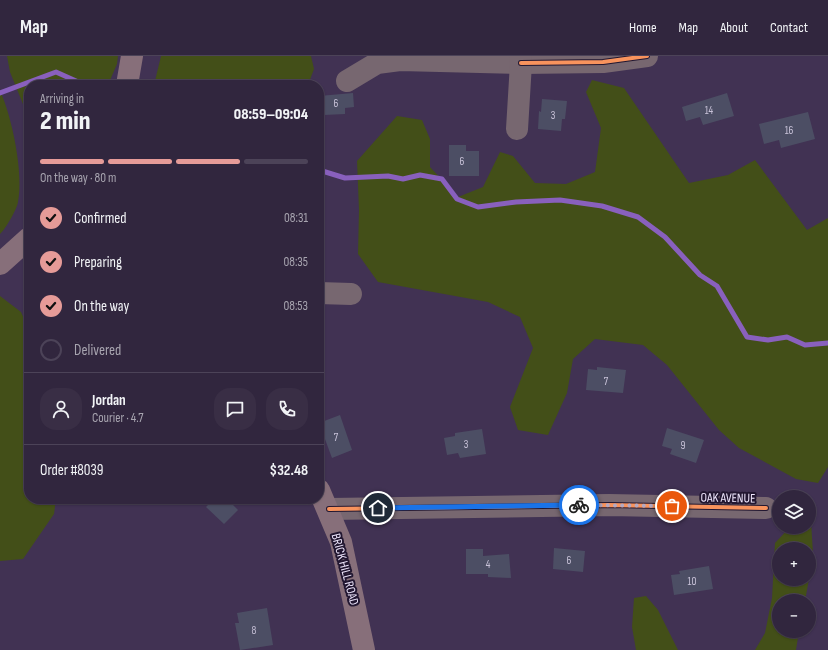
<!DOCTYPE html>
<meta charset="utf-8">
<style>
:root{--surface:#31263e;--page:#392e45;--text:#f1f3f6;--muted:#a8a5b0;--line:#4c4358;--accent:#e69b98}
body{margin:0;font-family:"Sofia Sans Condensed",sans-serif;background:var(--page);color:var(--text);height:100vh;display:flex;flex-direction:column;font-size:15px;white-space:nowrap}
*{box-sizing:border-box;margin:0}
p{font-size:13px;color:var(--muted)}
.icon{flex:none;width:22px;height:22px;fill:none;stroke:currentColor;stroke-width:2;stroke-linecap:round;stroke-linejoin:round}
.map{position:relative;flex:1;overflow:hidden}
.side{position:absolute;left:24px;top:24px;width:300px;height:424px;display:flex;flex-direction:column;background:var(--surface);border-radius:16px;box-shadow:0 1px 3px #0004,0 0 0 1px var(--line)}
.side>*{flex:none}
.fabs{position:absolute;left:772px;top:434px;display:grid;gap:8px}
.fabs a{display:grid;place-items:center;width:44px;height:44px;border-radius:50%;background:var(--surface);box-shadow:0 1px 3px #0004,0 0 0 1px var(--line);font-size:20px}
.pin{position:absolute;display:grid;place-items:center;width:34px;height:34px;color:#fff;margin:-17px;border:2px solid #fff;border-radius:50%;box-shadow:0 1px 4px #0007}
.courier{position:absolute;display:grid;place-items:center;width:40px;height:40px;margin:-20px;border:3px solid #1a73e8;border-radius:50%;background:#fff;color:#222;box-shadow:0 1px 5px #0007}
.head em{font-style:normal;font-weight:800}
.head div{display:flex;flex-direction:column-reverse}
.head{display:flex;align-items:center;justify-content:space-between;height:68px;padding:0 16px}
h1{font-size:26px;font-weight:800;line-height:30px}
.bar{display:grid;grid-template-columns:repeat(4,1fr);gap:6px 4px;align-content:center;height:48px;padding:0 16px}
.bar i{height:5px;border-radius:3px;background:var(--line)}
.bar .active{background:var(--accent)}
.bar p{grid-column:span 4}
.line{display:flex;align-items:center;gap:10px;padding:0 16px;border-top:1px solid var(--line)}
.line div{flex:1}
.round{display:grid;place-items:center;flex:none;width:42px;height:42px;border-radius:16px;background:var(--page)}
ol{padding:0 16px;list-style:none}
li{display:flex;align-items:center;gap:12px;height:44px}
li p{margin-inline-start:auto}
li .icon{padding:4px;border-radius:50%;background:var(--accent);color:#111;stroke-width:4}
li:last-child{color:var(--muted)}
li i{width:22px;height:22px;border:2px solid var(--line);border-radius:50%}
header{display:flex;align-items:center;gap:24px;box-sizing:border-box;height:56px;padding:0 20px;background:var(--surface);border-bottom:1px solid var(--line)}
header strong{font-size:19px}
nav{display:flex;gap:22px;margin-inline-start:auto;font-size:14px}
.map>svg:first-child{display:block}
.green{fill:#434f18}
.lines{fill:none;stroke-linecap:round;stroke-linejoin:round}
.stream{stroke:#8960bd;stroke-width:5}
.building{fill:#4c4e64}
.minor{stroke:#776770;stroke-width:22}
.major{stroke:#876f7a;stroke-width:22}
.cycleway-casing{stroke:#221731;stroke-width:6}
.cycleway{stroke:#f8935d;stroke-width:4}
.done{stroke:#b3a9c3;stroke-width:4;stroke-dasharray:0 7.2}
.route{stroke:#1a73e8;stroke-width:5}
.labels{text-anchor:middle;stroke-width:4;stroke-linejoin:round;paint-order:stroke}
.number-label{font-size:11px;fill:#c8c2d8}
.street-label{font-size:13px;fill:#f1e9ff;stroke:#221731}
</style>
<header>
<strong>Map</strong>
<nav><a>Home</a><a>Map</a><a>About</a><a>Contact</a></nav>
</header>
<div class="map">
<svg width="828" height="594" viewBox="0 0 828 594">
<rect width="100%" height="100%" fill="#413253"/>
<g class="green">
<path d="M 7,0 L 118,0 L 117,8 L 108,29 L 29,29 L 29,63 L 10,16 Z"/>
<path d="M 161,0 L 311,0 L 314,13 L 308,29 L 154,29 Z"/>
<path d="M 592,24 L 624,32 L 689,127 L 728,119 L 755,104 L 807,174 L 828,162 L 828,411 L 818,427 L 796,423 L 739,392 L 719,374 L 667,309 L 643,289 L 595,283 L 573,303 L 567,337 L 548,379 L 518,374 L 510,351 L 533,292 L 520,261 L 488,246 L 378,226 L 358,198 L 359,154 L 357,105 L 397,60 L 422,64 L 430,83 L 430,111 L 458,141 L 483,131 L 500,96 L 513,100 L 535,127 L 566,128 L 595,116 L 601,72 L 586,36 Z"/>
<path d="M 0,35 C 12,60 24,119 18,146 C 17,153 5,174 0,178 Z"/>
<path d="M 0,240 L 21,256 L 29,274 L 29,366 L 24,375 L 29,416 L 29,443 L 56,443 L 54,458 L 23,503 L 0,505 Z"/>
<path d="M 809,464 L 811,465 L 813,498 L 809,520 L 809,493 L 779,493 L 779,523 L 809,523 L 805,545 L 779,545 L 779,575 L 799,575 L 796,594 L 755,594 L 765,577 L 772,542 L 775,487 L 790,471 L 809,471 Z"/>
<path d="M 646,540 L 658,554 L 678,594 L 636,594 L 632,571 L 634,542 Z"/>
</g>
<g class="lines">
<g class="stream">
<path d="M 0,37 L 56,16 L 85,29"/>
<path d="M 319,114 L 345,122 L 388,120 L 403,123 L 420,119 L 442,123 L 457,143 L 478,151 L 516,146 L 560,144 L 602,150 L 638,161 L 665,181 L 700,219 L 717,230 L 747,281 L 768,284 L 787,281 L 805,289 L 828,287"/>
</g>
</g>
<g class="building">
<path d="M 353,37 L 354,51 L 345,52 L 345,58 L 324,59 L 324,52 L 319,52 L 319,40 Z"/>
<path d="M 727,37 L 734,60 L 703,69 L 700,61 L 686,65 L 682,51 Z"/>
<path d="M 542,43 L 567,45 L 565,63 L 562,63 L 561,75 L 538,73 L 539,55 L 541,56 Z"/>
<path d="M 808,56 L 815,83 L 781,92 L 779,84 L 764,88 L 759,68 Z"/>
<path d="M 449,89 L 466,89 L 466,95 L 479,95 L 479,120 L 449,120 Z"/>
<path d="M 597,311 L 626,314 L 623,337 L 586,334 L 588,313 L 597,314 Z"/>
<path d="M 340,359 L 352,394 L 332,402 L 319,367 Z"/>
<path d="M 667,372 L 704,384 L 696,407 L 670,398 L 672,393 L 662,390 Z"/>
<path d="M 482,373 L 486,398 L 460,402 L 458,397 L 447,399 L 444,382 L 455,380 L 455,377 Z"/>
<path d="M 214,443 L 227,443 L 238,454 L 224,468 L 206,451 Z"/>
<path d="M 554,492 L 585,495 L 583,516 L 553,513 Z"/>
<path d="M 466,493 L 483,493 L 483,500 L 509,498 L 511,522 L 488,521 L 488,518 L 466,518 Z"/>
<path d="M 709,510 L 713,533 L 674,539 L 671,519 L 680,518 L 679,515 Z"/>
<path d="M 267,552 L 273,589 L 240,594 L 235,567 L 239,567 L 237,557 Z"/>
</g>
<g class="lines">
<g class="minor">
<path d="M 347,25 L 377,7 L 400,4 L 521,7 L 603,6 L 647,0"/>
<path d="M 517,73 L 521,7 L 520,0"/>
<path d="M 319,237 L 351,238"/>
<path d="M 329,453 L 609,449 L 766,452"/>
</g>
<g class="major">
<path d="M 127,29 L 132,0"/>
<path d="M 0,208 L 29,182"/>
<path d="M 319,434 L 341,486 L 364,594"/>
</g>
<defs>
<g id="cycleway">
<path d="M 521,7 L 603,6 L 647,0"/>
<path d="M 329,453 L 609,449 L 766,452"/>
</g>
</defs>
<use href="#cycleway" class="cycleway-casing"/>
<use href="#cycleway" class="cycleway"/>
</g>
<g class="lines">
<path class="done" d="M 579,449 L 672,450"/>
<path class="route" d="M 378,452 L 579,449"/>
</g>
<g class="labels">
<g class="number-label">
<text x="336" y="51">6</text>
<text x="709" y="58">14</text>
<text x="553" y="63">3</text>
<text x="789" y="78">16</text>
<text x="462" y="109">6</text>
<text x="606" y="329">7</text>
<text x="336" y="385">7</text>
<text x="466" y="392">3</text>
<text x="683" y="393">9</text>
<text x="569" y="508">6</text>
<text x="488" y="512">4</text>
<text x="692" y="529">10</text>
<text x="254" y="578">8</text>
</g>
<g class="street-label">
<text transform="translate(728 441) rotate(1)" y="5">OAK AVENUE</text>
<text transform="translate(346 513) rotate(75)" y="5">BRICK HILL ROAD</text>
</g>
</g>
</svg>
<div class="fabs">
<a><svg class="icon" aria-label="layers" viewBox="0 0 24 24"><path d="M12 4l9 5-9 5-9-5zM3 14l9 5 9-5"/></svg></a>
<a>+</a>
<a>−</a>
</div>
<div class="pin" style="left:672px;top:450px;background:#ea580c"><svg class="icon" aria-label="bag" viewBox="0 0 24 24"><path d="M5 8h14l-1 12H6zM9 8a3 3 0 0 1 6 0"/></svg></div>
<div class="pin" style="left:378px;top:452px;background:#1f2937"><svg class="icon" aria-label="home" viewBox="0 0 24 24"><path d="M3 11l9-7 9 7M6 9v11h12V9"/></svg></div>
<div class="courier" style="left:579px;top:449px"><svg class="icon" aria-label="bike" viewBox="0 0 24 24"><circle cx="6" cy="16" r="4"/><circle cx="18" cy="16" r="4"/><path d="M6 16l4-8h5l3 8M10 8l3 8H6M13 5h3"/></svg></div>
<section class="side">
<div class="head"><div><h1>2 min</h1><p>Arriving in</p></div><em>08:59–09:04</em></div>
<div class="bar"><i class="active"></i><i class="active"></i><i class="active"></i><i></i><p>On the way · 80 m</p></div>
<ol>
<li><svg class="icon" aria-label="check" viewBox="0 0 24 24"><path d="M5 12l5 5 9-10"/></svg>Confirmed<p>08:31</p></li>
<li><svg class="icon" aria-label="check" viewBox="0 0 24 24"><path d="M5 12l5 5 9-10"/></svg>Preparing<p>08:35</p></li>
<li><svg class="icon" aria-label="check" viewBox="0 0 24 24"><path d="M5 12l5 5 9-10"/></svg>On the way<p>08:53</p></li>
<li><i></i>Delivered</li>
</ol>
<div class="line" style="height:72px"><a class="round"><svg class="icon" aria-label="person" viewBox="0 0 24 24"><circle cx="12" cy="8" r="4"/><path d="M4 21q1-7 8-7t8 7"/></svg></a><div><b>Jordan</b><p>Courier · 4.7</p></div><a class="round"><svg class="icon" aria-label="chat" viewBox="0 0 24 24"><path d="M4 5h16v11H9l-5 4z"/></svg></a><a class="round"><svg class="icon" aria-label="phone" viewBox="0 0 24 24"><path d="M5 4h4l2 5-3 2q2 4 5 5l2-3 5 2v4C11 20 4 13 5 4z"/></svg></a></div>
<div class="line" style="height:52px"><div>Order #8039</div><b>$32.48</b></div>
</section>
</div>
